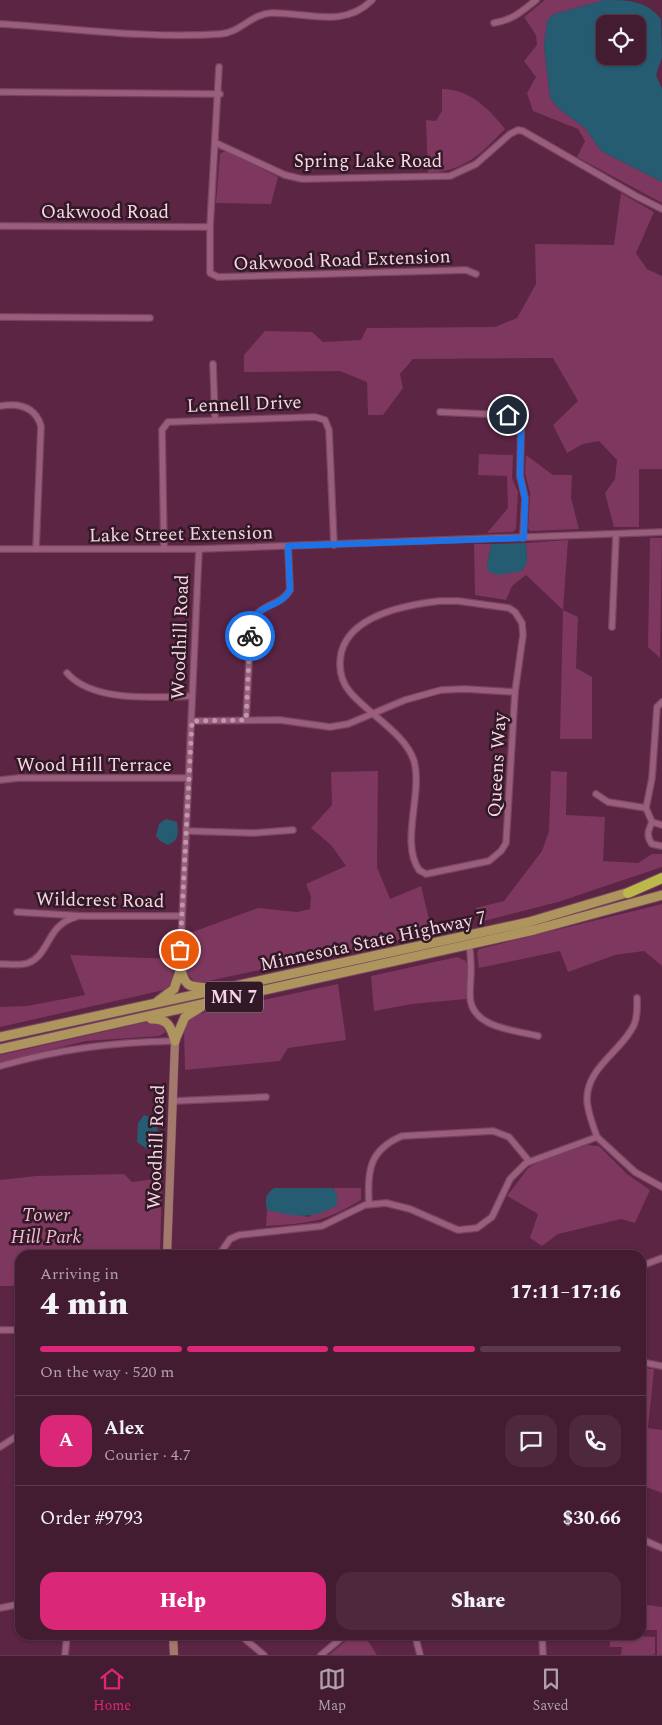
<!DOCTYPE html>
<meta charset="utf-8">
<style>
:root{--surface:#441c32;--page:#4e293e;--text:#f1f3f6;--muted:#afa1ac;--line:#5c3a4d;--accent:#db2777}
body{margin:0;font-family:Spectral,serif;background:var(--page);color:var(--text);height:100vh;display:flex;flex-direction:column;font-size:19px;white-space:nowrap}
*{box-sizing:border-box;margin:0}
p{font-size:16px;color:var(--muted)}
.icon{flex:none;width:28px;height:28px;fill:none;stroke:currentColor;stroke-width:2;stroke-linecap:round;stroke-linejoin:round}
.map{position:relative;flex:1;overflow:hidden}
.details{position:absolute;left:15px;top:1250px;width:631px;height:390px;display:flex;flex-direction:column;background:var(--surface);border-radius:15px;box-shadow:0 1px 4px #0004,0 0 0 1px var(--line)}
.details>*{flex:none}
.fabs{position:absolute;left:596px;top:15px;display:grid;gap:10px}
.fabs a{display:grid;place-items:center;width:50px;height:50px;border-radius:10px;background:var(--surface);box-shadow:0 1px 4px #0004,0 0 0 1px var(--line);font-size:25px}
.pin{position:absolute;display:grid;place-items:center;width:42px;height:42px;color:#fff;margin:-21px;border:2px solid #fff;border-radius:50%;box-shadow:0 1px 5px #0007}
.courier{position:absolute;display:grid;place-items:center;width:50px;height:50px;margin:-25px;border:4px solid #1a73e8;border-radius:50%;background:#fff;color:#222;box-shadow:0 1px 6px #0007}
.headline em{font-style:normal;font-weight:800}
.headline div{display:flex;flex-direction:column-reverse}
.headline{display:flex;align-items:center;justify-content:space-between;height:85px;padding:0 25px}
h1{font-size:32px;font-weight:800;line-height:38px}
.bar{display:grid;grid-template-columns:repeat(4,1fr);gap:8px 5px;align-content:center;height:60px;padding:0 25px}
.bar i{height:6px;border-radius:4px;background:var(--line)}
.bar .current{background:var(--accent)}
.bar p{grid-column:span 4}
.line{display:flex;align-items:center;gap:12px;padding:0 25px;border-top:1px solid var(--line)}
.line div{flex:1}
.round{display:grid;place-items:center;flex:none;width:52px;height:52px;border-radius:15px;background:var(--page)}
.primary-button{display:flex;gap:10px;margin-top:auto;padding:10px 25px}
.primary-button a{flex:1;height:58px;border-radius:15px;background:var(--accent);color:#fff;font-size:20px;font-weight:800;line-height:58px;text-align:center}
.primary-button a+a{background:var(--page);color:var(--text)}
.dock{display:flex;justify-content:space-around;align-items:center;height:70px;border-top:1px solid var(--line);background:var(--surface);font-size:14px;color:var(--muted)}
.dock a{display:grid;justify-items:center;gap:2px}
.dock .current{color:var(--accent)}
.map>svg:first-child{display:block}
.green{fill:#7e375e}
.water{fill:#265c72;fill-rule:evenodd}
.lines{fill:none;stroke-linecap:round;stroke-linejoin:round}
.street-casing{stroke:#764661;stroke-width:8}
.secondary-casing{stroke:#764661;stroke-width:9}
.primary-casing{stroke:#764661;stroke-width:11}
.highway-casing{stroke:#764661;stroke-width:12}
.street{stroke:#9a5e7c;stroke-width:5.5}
.secondary{stroke:#a4796d;stroke-width:8}
.primary{stroke:#ae955d;stroke-width:9}
.highway{stroke:#bbb949;stroke-width:10}
.done{stroke:#c197ac;stroke-width:5;stroke-dasharray:0 9}
.route{stroke:#1a73e8;stroke-width:6}
.labels{text-anchor:middle;stroke-width:5;stroke-linejoin:round;paint-order:stroke}
.shield{fill:#311926;stroke:#bc9dac;stroke-width:1}
.shield-label{font-size:18px;font-weight:bold;fill:#f8d5e5}
.street-label{font-size:19px;fill:#f8d5e5;stroke:#311926}
.park-label{font-size:19px;font-style:italic;fill:#f5b8d5;stroke:#311926}
</style>
<div class="map">
<svg width="662" height="1655" viewBox="0 0 662 1655">
<rect width="100%" height="100%" fill="#5b2543"/>
<g class="green">
<path d="M 545,0 L 605,0 L 554,14 L 547,21 L 544,46 L 550,98 L 558,108 L 586,129 L 601,151 L 662,182 L 662,203 L 577,157 L 585,141 L 578,129 L 533,111 L 527,93 L 536,77 L 524,61 L 537,45 L 536,35 L 524,17 Z"/>
<path d="M 442,89 C 470,89 489,109 505,129 C 480,154 466,171 428,173 L 426,120 L 436,121 L 442,111 Z"/>
<path d="M 223,152 L 228,152 L 278,177 L 271,204 L 216,203 L 220,154 Z"/>
<path d="M 621,193 L 654,212 L 636,253 L 647,269 L 662,276 L 662,469 L 639,469 L 639,527 L 614,527 L 605,493 L 615,479 L 617,460 L 599,441 L 583,444 L 567,453 L 553,425 L 578,401 L 553,358 L 413,359 L 400,374 L 403,388 L 383,415 L 368,415 L 367,382 L 340,371 L 244,372 L 244,355 L 265,331 L 312,332 L 323,342 L 361,340 L 367,328 L 495,327 L 517,318 L 536,284 L 535,244 L 614,245 Z"/>
<path d="M 479,454 L 513,455 L 512,478 L 518,492 L 516,529 L 513,532 L 487,533 L 508,508 L 507,476 L 478,475 Z"/>
<path d="M 526,455 L 553,475 L 572,475 L 571,498 L 579,529 L 530,531 L 528,528 L 530,493 L 525,473 Z"/>
<path d="M 650,538 L 662,538 L 660,658 L 648,647 Z"/>
<path d="M 568,540 L 563,610 L 578,617 L 576,668 L 592,677 L 592,739 L 560,739 L 563,610 L 526,575 L 512,586 L 506,600 L 475,595 L 474,544 L 491,544 L 487,566 L 522,571 L 527,562 L 526,543 Z"/>
<path d="M 378,771 L 377,867 L 390,899 L 421,886 L 429,919 L 428,934 L 199,983 C 180,978 187,952 187,934 L 258,908 L 297,912 L 310,909 L 311,897 L 306,884 L 346,866 L 331,845 L 311,828 L 332,805 L 331,772 Z"/>
<path d="M 551,771 L 567,772 L 566,815 L 605,817 L 603,861 L 638,863 L 652,854 L 662,854 L 662,867 L 558,902 L 480,922 L 476,908 L 504,901 L 542,851 L 549,831 Z"/>
<path d="M 662,904 L 662,966 L 644,951 L 615,955 L 568,972 L 560,951 L 479,968 L 477,953 L 479,949 Z"/>
<path d="M 70,955 L 174,959 L 172,983 L 164,990 L 0,1027 L 0,1007 L 27,1006 L 85,995 Z"/>
<path d="M 457,957 L 466,961 L 468,968 L 466,999 L 412,1004 L 374,1011 L 371,976 Z"/>
<path d="M 338,984 L 346,1040 L 288,1048 L 280,1061 L 185,1070 L 184,1028 L 187,1021 L 198,1014 Z"/>
<path d="M 151,1021 L 161,1023 L 166,1032 L 159,1036 L 86,1041 L 0,1062 L 0,1055 Z"/>
<path d="M 587,1145 L 599,1146 L 627,1174 L 650,1190 L 635,1223 L 621,1219 L 558,1234 L 542,1246 L 530,1238 L 538,1214 L 507,1196 L 528,1168 L 539,1162 Z"/>
<path d="M 124,1174 L 132,1182 L 162,1178 L 160,1255 L 20,1255 L 20,1286 L 0,1286 L 0,1180 L 36,1176 Z"/>
<path d="M 332,1188 L 361,1188 L 361,1200 C 323,1223 309,1223 266,1226 L 267,1210 L 309,1217 L 335,1190 Z"/>
<path d="M 641,1368 L 654,1369 L 648,1428 L 662,1430 L 662,1493 L 641,1485 Z"/>
<path d="M 641,1604 L 662,1607 L 662,1655 L 657,1655 L 657,1630 L 641,1630 Z"/>
<path d="M 353,1635 L 364,1635 L 377,1655 L 329,1655 Z"/>
<path d="M 610,1635 L 655,1637 L 655,1654 L 653,1655 L 613,1655 L 621,1655 L 622,1647 L 610,1647 Z"/>
</g>
<g class="water">
<path d="M 605,0 C 627,0 646,0 661,19 L 662,57 L 656,75 L 662,89 L 662,182 L 601,151 L 586,129 L 558,108 L 550,98 L 544,46 L 547,21 L 554,14 ZM 605,24 L 638,24 L 638,56 L 605,56 Z"/>
<path d="M 526,543 L 527,562 L 522,571 L 497,575 L 488,571 L 487,566 L 491,544 Z"/>
<path d="M 166,819 L 177,822 C 178,833 180,840 168,845 L 160,841 L 156,836 L 159,824 Z"/>
<path d="M 144,1115 L 156,1119 L 159,1141 L 155,1149 L 147,1149 L 137,1142 L 138,1123 Z"/>
<path d="M 274,1188 L 332,1188 L 337,1194 L 337,1205 C 310,1221 295,1216 267,1210 C 265,1199 265,1195 274,1188 Z"/>
</g>
<g class="lines">
<defs>
<g id="street">
<path d="M 494,23 C 513,20 522,11 536,0"/>
<path d="M 0,24 C 73,28 147,39 220,34 C 240,33 251,14 271,13 C 306,12 344,29 372,0"/>
<path d="M 219,67 L 210,227 L 210,273 L 218,277 L 466,270 L 476,274"/>
<path d="M 0,92 L 220,94"/>
<path d="M 216,143 L 285,175 L 302,179 L 450,176 L 476,164 L 510,134 L 518,130 L 523,131 L 636,196 L 662,209"/>
<path d="M 0,226 L 210,227"/>
<path d="M 0,317 L 150,318"/>
<path d="M 213,364 L 215,419"/>
<path d="M 0,406 C 18,403 35,406 41,426 L 36,549"/>
<path d="M 440,412 L 507,415 L 517,420 L 521,430 L 520,476 L 525,498 L 523,538"/>
<path d="M 0,549 L 199,549 L 662,532"/>
<path d="M 164,549 L 162,430 L 168,422 L 315,417 L 325,420 L 329,430 L 334,545"/>
<path d="M 440,601 L 458,601 L 509,608 L 515,612 L 522,623 L 523,635 L 515,692 L 506,843 L 501,851 L 489,861 L 426,874 L 419,870 C 400,842 423,793 414,761 C 406,734 367,713 350,692 C 343,684 340,674 340,664 C 340,617 404,605 440,601 Z"/>
<path d="M 612,627 L 616,535"/>
<path d="M 67,673 C 93,703 157,697 192,696"/>
<path d="M 662,702 L 657,707 L 652,778 L 646,808 L 652,822 L 662,825"/>
<path d="M 246,720 L 251,623 C 261,602 280,607 290,590 L 288,546"/>
<path d="M 192,721 L 280,720 L 330,727 L 348,724 L 405,700 L 441,690 L 465,689 L 515,692"/>
<path d="M 0,780 L 19,778 L 189,778"/>
<path d="M 596,794 L 608,802 L 646,808"/>
<path d="M 652,822 C 648,831 646,836 652,844 L 662,846"/>
<path d="M 186,831 L 253,833 L 293,830"/>
<path d="M 17,912 L 83,916 L 182,916"/>
<path d="M 469,944 C 473,966 470,975 470,995 C 470,1028 514,1030 538,1036"/>
<path d="M 0,964 C 9,964 20,966 28,963 C 50,955 46,925 76,917"/>
<path d="M 180,965 L 199,549"/>
<path d="M 0,1066 C 60,1049 113,1042 175,1041"/>
<path d="M 174,1101 L 266,1097"/>
<path d="M 597,1137 C 593,1125 587,1111 587,1099 C 587,1067 622,1051 634,1025 C 638,1016 637,1007 637,998"/>
<path d="M 369,1204 C 367,1171 369,1150 402,1136 L 493,1131 L 509,1137 L 529,1161"/>
<path d="M 219,1255 L 230,1239 L 239,1235 L 322,1226 L 365,1205 L 386,1203 L 410,1209 L 458,1230 L 477,1228 L 492,1217 L 510,1179 L 526,1163 L 597,1137 L 635,1172 L 662,1187"/>
<path d="M 641,1266 L 662,1258"/>
<path d="M 0,1330 L 20,1330"/>
<path d="M 641,1362 L 662,1366"/>
<path d="M 0,1447 L 20,1434"/>
<path d="M 641,1539 L 662,1548"/>
<path d="M 0,1608 L 20,1604"/>
<path d="M 240,1635 L 264,1655"/>
<path d="M 415,1635 L 420,1655"/>
<path d="M 542,1635 L 543,1655"/>
<path d="M 65,1655 L 67,1635"/>
<path d="M 321,1655 L 345,1635"/>
</g>
<g id="secondary">
<path d="M 167,1255 L 175,1041"/>
<path d="M 173,1635 L 174,1655"/>
</g>
<g id="primary">
<path d="M 180,965 C 185,991 191,986 213,988"/>
<path d="M 158,1001 L 174,989 L 180,971"/>
<path d="M 151,1019 C 167,1018 171,1026 175,1041"/>
<path d="M 0,1037 L 529,922 L 633,891"/>
<path d="M 175,1040 L 185,1017 L 201,1007"/>
<path d="M 0,1049 L 534,930 L 662,895"/>
</g>
<path id="highway" d="M 628,893 L 662,878"/>
</defs>
<use href="#street" class="street-casing"/>
<use href="#secondary" class="secondary-casing"/>
<use href="#primary" class="primary-casing"/>
<use href="#highway" class="highway-casing"/>
<use href="#street" class="street"/>
<use href="#secondary" class="secondary"/>
<use href="#primary" class="primary"/>
<use href="#highway" class="highway"/>
</g>
<g class="lines">
<path class="done" d="M 180,950 L 192,721 L 246,720 L 250,636"/>
<path class="route" d="M 250,636 C 251,599 277,613 290,590 L 288,546 L 524,538 L 525,498 L 520,476 L 521,430 L 517,420 L 508,415"/>
</g>
<g class="labels">
<rect class="shield" x="205" y="981.5" width="58" height="31" rx="4"/>
<g class="shield-label">
<text x="234" y="1003">MN 7</text>
</g>
<g class="street-label">
<text x="368" y="167">Spring Lake Road</text>
<text x="105" y="218">Oakwood Road</text>
<text transform="translate(342 259) rotate(-2)" y="7">Oakwood Road Extension</text>
<text transform="translate(244 403) rotate(-2)" y="7">Lennell Drive</text>
<text transform="translate(181 533) rotate(-1)" y="7">Lake Street Extension</text>
<text transform="translate(179 637) rotate(-88)" y="7">Woodhill Road</text>
<text x="94" y="771">Wood Hill Terrace</text>
<text transform="translate(496 765) rotate(-87)" y="7">Queens Way</text>
<text transform="translate(100 899) rotate(1)" y="7">Wildcrest Road</text>
<text transform="translate(373 940) rotate(-12)" y="7">Minnesota State Highway 7</text>
<text transform="translate(155 1147) rotate(-88)" y="7">Woodhill Road</text>
</g>
<g class="park-label">
<text x="46" y="1221">Tower<tspan x="46" dy="22">Hill Park</tspan></text>
</g>
</g>
</svg>
<div class="fabs">
<a><svg class="icon" aria-label="locate" viewBox="0 0 24 24"><circle cx="12" cy="12" r="6"/><path d="M12 2v4M12 18v4M2 12h4M18 12h4"/></svg></a>
</div>
<div class="pin" style="left:180px;top:950px;background:#ea580c"><svg class="icon" aria-label="bag" viewBox="0 0 24 24"><path d="M5 8h14l-1 12H6zM9 8a3 3 0 0 1 6 0"/></svg></div>
<div class="pin" style="left:508px;top:415px;background:#1f2937"><svg class="icon" aria-label="home" viewBox="0 0 24 24"><path d="M3 11l9-7 9 7M6 9v11h12V9"/></svg></div>
<div class="courier" style="left:250px;top:636px"><svg class="icon" aria-label="bike" viewBox="0 0 24 24"><circle cx="6" cy="16" r="4"/><circle cx="18" cy="16" r="4"/><path d="M6 16l4-8h5l3 8M10 8l3 8H6M13 5h3"/></svg></div>
<section class="details">
<div class="headline"><div><h1>4 min</h1><p>Arriving in</p></div><em>17:11–17:16</em></div>
<div class="bar"><i class="current"></i><i class="current"></i><i class="current"></i><i></i><p>On the way · 520 m</p></div>
<div class="line" style="height:90px"><b class="round" style="background:var(--accent);color:#fff">A</b><div><b>Alex</b><p>Courier · 4.7</p></div><a class="round"><svg class="icon" aria-label="chat" viewBox="0 0 24 24"><path d="M4 5h16v11H9l-5 4z"/></svg></a><a class="round"><svg class="icon" aria-label="phone" viewBox="0 0 24 24"><path d="M5 4h4l2 5-3 2q2 4 5 5l2-3 5 2v4C11 20 4 13 5 4z"/></svg></a></div>
<div class="line" style="height:65px"><div>Order #9793</div><b>$30.66</b></div>
<div class="primary-button"><a>Help</a><a>Share</a></div>
</section>
</div>
<nav class="dock">
<a class="current"><svg class="icon" aria-label="home" viewBox="0 0 24 24"><path d="M3 11l9-7 9 7M6 9v11h12V9"/></svg>Home</a>
<a><svg class="icon" aria-label="map" viewBox="0 0 24 24"><path d="M3 6l6-2 6 2 6-2v14l-6 2-6-2-6 2zM9 4v14M15 6v14"/></svg>Map</a>
<a><svg class="icon" aria-label="saved" viewBox="0 0 24 24"><path d="M7 4h10v16l-5-4-5 4z"/></svg>Saved</a>
</nav>
